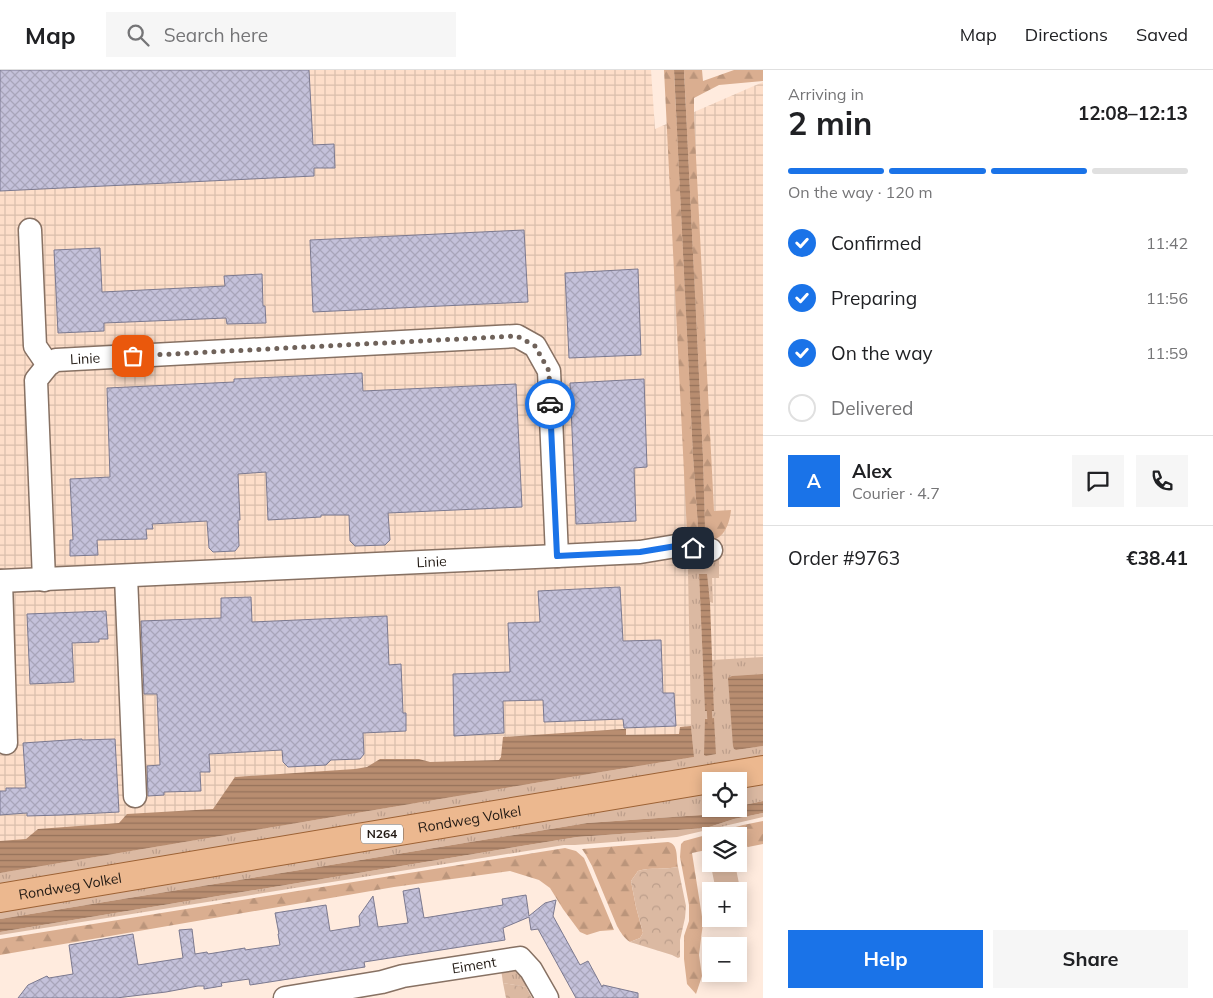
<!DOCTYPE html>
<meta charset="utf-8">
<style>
:root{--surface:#fff;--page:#f6f6f6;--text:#202124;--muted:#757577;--line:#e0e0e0;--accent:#1a73e8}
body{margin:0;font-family:Mulish,sans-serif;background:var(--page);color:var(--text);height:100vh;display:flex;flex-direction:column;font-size:19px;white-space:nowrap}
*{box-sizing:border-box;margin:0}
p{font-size:16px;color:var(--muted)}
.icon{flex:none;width:28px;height:28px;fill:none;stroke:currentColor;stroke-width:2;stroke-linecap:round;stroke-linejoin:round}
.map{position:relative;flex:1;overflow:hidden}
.sheet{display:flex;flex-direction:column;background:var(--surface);width:450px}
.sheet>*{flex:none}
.fabs{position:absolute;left:702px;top:702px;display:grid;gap:10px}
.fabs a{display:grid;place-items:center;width:45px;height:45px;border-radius:0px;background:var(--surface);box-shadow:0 2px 12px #0003;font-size:25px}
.pin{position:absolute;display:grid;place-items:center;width:42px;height:42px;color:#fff;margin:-21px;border-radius:10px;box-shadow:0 2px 8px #0006}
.courier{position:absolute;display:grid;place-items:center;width:50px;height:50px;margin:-25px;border:4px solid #1a73e8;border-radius:50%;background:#fff;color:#222;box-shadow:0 1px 6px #0007}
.head em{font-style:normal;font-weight:700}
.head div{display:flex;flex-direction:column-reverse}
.head{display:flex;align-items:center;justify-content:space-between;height:85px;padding:0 25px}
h1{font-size:32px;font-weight:700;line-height:38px}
.bar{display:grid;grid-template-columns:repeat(4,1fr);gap:8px 5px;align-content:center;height:60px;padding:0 25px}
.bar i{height:6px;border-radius:4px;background:var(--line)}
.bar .current{background:var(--accent)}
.bar p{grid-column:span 4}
.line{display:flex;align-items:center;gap:12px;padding:0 25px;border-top:1px solid var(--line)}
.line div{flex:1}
.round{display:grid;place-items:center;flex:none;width:52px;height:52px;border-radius:0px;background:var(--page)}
ol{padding:0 25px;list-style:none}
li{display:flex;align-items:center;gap:15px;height:55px}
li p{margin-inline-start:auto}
li .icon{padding:5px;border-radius:50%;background:var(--accent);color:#fff;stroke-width:4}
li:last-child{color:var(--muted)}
li i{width:28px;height:28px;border:2px solid var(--line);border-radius:50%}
.primary-button{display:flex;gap:10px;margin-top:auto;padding:10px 25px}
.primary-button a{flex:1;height:58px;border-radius:0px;background:var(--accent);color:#fff;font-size:20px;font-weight:700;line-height:58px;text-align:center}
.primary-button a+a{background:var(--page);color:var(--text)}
header{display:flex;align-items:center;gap:30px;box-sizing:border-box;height:70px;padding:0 25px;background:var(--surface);border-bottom:1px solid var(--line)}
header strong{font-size:24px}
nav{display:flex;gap:28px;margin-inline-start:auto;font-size:18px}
.search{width:350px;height:45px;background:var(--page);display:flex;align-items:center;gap:12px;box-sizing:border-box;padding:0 18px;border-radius:0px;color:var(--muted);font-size:19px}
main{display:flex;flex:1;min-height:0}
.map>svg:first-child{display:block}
.industrial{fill:url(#industrial-grid)}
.grass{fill:url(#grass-tufts)}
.forest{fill:url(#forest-firs)}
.park{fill:url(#park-crowns)}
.pitch{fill:#dbb9a2}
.water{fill:url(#water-rules)}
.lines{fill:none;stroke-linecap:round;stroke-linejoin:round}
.stream{stroke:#b88d70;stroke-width:5}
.building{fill:url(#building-cross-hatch);stroke:#7b798f}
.minor-casing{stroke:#877163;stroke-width:25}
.major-casing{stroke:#9c6134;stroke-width:30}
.minor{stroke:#fff;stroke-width:22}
.major{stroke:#ecb88f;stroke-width:28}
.done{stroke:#6f625a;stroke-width:5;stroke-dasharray:0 9}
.route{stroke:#1a73e8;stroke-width:6}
.labels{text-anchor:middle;stroke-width:4;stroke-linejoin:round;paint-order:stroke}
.shield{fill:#fdfdfd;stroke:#635d59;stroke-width:1}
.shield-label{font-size:12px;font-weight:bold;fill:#211913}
.street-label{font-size:14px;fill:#211913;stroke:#fdfdfd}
</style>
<header>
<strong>Map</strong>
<div class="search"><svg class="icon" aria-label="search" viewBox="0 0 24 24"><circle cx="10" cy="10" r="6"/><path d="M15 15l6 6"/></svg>Search here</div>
<nav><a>Map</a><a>Directions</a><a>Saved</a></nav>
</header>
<main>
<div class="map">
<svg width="763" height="928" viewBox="0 0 763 928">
<defs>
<pattern id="industrial-grid" width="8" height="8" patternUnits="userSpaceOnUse" patternTransform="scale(1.25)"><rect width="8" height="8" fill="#fddec9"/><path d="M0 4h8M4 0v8" fill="none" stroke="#d9beac"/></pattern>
<pattern id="grass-tufts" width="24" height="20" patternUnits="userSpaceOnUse" patternTransform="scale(1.25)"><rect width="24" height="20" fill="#dbb9a2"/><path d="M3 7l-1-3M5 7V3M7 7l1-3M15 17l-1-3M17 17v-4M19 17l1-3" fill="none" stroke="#bc9e8b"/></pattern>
<pattern id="forest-firs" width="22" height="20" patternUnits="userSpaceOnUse" patternTransform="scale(1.25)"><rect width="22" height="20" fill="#daae90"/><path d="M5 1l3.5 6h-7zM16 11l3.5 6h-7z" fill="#bb957b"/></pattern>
<pattern id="park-crowns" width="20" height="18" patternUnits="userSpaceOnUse" patternTransform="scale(1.25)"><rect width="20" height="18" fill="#dbb9a2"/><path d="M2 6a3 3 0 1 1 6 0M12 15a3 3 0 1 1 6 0" fill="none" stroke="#bc9e8b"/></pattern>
<pattern id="water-rules" width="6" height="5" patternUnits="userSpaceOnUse" patternTransform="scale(1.25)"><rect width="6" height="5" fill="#b88d70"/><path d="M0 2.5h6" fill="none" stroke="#95725b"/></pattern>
<pattern id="building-cross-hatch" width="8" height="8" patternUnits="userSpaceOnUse" patternTransform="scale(1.25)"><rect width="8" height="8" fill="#c4c1da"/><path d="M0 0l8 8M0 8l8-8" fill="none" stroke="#a8a5ba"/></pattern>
</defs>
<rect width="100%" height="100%" fill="#ffebde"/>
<path class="industrial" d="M 0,0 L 651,0 L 655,59 L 763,12 L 763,683 L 0,811 Z"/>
<g class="grass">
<path d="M 694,487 L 719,489 L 719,508 L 712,508 L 713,533 L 710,532 L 709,521 L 699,504 L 705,641 L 708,641 L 708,648 L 705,649 L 706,686 L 716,684 L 714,649 L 711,648 L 710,641 L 714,641 L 712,590 L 763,587 L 763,604 L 732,606 L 734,679 L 736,680 L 763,676 L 763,690 L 0,818 L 0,803 L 595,703 L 694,687 L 691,656 L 688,500 L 693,492 Z"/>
<path d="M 763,709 L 763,731 L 739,736 L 739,713 Z"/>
<path d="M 711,718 L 711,739 L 727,739 L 701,745 L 587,753 L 0,849 L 0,837 Z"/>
<path d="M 763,743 L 763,747 L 677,767 L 575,775 L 564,775 L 0,865 L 0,862 L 577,767 L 706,758 L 734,749 Z"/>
<path d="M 514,897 L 526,906 L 526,917 L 503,913 L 501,899 Z"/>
</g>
<g class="forest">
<path d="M 664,0 L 674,0 L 693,386 L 698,457 L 705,457 L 703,387 L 684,0 L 702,0 L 703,11 L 734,0 L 763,0 L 763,11 L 719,15 L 694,28 L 694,48 L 714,441 L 731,440 C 730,453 723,473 706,470 C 700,469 693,466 687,463 Z"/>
<path d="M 763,751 L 763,774 L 748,777 L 739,773 L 739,766 L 711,766 L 711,779 L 692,783 L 703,853 L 699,885 L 702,906 L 696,924 L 687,914 L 684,889 L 684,866 L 689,851 L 689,835 L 680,787 L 681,774 L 684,771 L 743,755 Z"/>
<path d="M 668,772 C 679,774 676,788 678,797 C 664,800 651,797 638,801 L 631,811 L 636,837 L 643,863 L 640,868 L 630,872 C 624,868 621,863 617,856 L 592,796 L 586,785 L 582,779 Z"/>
<path d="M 565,778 L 576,781 L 584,788 L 614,860 L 600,861 L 587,865 L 580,862 L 563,839 L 550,818 L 539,810 L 510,801 L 394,817 L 0,885 L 0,869 Z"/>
</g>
<g class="park">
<path d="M 678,797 L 686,836 L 685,848 L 680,870 L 680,887 L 678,888 L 672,885 L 630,872 L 640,868 L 643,863 L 636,837 L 631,811 L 638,801 C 651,797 664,800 678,797 Z"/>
<path d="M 503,913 L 526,917 L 532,928 L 506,928 Z"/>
</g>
<path class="pitch" d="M 721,794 L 735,794 L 746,848 L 722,853 L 721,849 L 739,849 L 739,821 L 716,821 L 711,796 Z"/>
<g class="water">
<path d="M 674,0 L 684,0 L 703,387 L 705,457 L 698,457 L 693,386 Z"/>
<path d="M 699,504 L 707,504 L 710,532 L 714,641 L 705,641 Z"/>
<path d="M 763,604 L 763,676 L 736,680 L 734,679 L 733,676 L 728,608 L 732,606 Z"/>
<path d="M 714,648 L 716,684 L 706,686 L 704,685 L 705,649 Z"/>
<path d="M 691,656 L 694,687 L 595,703 L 0,803 L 0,771 L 26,769 L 38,759 L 119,753 L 127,744 L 213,739 L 235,707 L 355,699 L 367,697 L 380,689 L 419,689 L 430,692 L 499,690 L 501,687 L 503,667 L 622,659 L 626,659 L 626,665 L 679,664 L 680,657 Z"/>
<path d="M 763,731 L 763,743 L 734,749 L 706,758 L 577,767 L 0,862 L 0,849 L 587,753 L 701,745 L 727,739 L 739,739 L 739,736 Z"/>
</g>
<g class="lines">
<path class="stream" d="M 709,634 L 710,653"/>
</g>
<g class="building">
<path d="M 0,0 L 309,0 L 313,75 L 334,74 L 335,98 L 314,98 L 314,106 L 0,121 Z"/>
<path d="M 524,160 L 528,232 L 313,242 L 310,170 Z"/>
<path d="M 100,178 L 102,222 L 225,216 L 224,206 L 262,204 L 263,236 L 265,236 L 266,253 L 227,254 L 226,248 L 104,253 L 104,261 L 58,263 L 54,180 Z"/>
<path d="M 638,199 L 641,285 L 569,288 L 565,203 Z"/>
<path d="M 362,303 L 363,321 L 516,314 L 522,437 L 388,443 L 390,470 L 385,475 L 355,476 L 350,471 L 349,445 L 321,445 L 321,447 L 268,450 L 266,402 L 238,404 L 240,450 L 238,450 L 239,476 L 235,481 L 213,482 L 209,478 L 207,451 L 152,454 L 153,459 L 146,459 L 147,469 L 97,470 L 98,485 L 70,486 L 70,470 L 73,470 L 70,409 L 110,407 L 107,318 L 234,312 L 234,309 Z"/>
<path d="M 644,309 L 647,397 L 634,398 L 636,451 L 576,454 L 570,313 Z"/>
<path d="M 620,517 L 623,571 L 661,570 L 663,623 L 674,623 L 676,656 L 624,658 L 623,649 L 544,652 L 543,630 L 503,631 L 504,663 L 454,666 L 453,604 L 510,602 L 508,553 L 540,552 L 538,521 Z"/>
<path d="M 251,527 L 252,552 L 387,546 L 389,595 L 401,594 L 403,643 L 406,643 L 406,661 L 363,663 L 364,684 L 360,689 L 331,690 L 326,695 L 288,697 L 283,692 L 282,680 L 209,684 L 210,702 L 200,702 L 201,721 L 164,722 L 164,725 L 148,726 L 147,696 L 160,695 L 157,624 L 144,624 L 141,551 L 221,548 L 221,528 Z"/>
<path d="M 106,541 L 108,569 L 99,569 L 99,572 L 72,573 L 74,612 L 30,614 L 27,544 Z"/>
<path d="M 82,669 L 82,670 L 115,669 L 119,742 L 61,745 L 27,746 L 27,743 L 0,745 L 0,721 L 6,721 L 6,718 L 26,718 L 23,673 Z"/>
<path d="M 419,818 L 424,848 L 503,835 L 502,829 L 526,825 L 529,846 L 545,833 L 556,830 L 553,846 L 580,895 L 588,891 L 602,917 L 603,915 L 638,923 L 638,928 L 576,928 L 538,859 L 531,860 L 529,847 L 503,858 L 505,870 L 364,892 L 365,897 L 263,913 L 250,915 L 249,909 L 221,913 L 222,916 L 204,919 L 204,916 L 198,916 L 166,922 L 116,928 L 18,928 L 28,915 L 47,906 L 49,908 L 73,904 L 69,875 L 133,864 L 138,895 L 183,888 L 179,860 L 192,859 L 195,884 L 207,882 L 208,884 L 245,878 L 245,880 L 280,875 L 278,864 L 279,864 L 275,843 L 326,835 L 330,861 L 360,856 L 359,846 L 373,826 L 378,857 L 408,853 L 403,821 Z"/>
</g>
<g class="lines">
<defs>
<g id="minor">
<path d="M 30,160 L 35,276 L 48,295"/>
<path d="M 126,506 L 135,726"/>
<path id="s1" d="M 44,510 L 36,310 L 48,295 L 56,290 L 517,266 L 535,276 L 549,301 L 557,486"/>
<path id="s2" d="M 0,511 L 557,486 L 640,482 L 676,476 L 711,480"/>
<path d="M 1,511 L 6,673"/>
<path id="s3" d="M 285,928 L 382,912 L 403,906 L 520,888 L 531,900 L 547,928"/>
</g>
<g id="major">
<path id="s4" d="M 0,828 L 763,700"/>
</g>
</defs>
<use href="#minor" class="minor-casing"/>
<use href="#major" class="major-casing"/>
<use href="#minor" class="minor"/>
<use href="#major" class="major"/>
</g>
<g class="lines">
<path class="done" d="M 133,286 L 517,266 L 535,276 L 549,301 L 550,334"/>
<path class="route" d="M 550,334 L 557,486 L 640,482 L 676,476 L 693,478"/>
</g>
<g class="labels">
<rect class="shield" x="361" y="754.5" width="42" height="19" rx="4"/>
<g class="shield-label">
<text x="382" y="768">N264</text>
</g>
<g class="street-label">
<text dy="5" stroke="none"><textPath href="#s1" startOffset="258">Linie</textPath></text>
<text dy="5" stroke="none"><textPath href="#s2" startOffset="432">Linie</textPath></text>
<text dy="5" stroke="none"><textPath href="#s4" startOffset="476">Rondweg Volkel</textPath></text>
<text dy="5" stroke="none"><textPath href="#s4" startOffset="71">Rondweg Volkel</textPath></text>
<text dy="5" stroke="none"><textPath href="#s3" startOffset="192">Eiment</textPath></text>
</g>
</g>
</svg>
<div class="fabs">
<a><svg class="icon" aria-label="locate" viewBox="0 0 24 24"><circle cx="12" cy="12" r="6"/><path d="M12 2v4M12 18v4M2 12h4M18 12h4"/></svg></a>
<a><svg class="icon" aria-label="layers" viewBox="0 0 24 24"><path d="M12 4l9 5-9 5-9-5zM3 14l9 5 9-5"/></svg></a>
<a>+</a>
<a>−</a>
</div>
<div class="pin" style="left:133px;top:286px;background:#ea580c"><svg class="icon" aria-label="bag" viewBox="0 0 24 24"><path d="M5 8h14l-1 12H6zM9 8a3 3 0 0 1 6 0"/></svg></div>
<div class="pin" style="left:693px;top:478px;background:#1f2937"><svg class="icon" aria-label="home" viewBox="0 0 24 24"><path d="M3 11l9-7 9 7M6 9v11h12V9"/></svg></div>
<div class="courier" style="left:550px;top:334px"><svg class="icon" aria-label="car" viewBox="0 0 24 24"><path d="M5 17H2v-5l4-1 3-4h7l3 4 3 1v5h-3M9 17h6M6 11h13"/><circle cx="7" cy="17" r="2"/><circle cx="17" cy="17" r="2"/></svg></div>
</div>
<section class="sheet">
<div class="head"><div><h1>2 min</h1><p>Arriving in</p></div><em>12:08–12:13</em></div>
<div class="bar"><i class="current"></i><i class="current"></i><i class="current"></i><i></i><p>On the way · 120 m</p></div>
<ol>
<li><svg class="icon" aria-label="check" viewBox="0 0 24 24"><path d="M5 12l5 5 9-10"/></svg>Confirmed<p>11:42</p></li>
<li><svg class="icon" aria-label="check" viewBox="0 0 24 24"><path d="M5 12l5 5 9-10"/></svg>Preparing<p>11:56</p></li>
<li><svg class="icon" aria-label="check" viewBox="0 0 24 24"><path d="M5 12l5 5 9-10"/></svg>On the way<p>11:59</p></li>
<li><i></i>Delivered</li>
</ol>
<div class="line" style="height:90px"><b class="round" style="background:var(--accent);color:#fff">A</b><div><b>Alex</b><p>Courier · 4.7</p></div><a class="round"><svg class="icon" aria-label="chat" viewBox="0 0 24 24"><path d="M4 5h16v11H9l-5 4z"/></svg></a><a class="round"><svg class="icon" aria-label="phone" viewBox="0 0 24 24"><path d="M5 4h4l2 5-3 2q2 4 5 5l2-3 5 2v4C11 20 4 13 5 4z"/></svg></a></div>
<div class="line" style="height:65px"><div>Order #9763</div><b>€38.41</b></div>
<div class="primary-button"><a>Help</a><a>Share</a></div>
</section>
</main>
